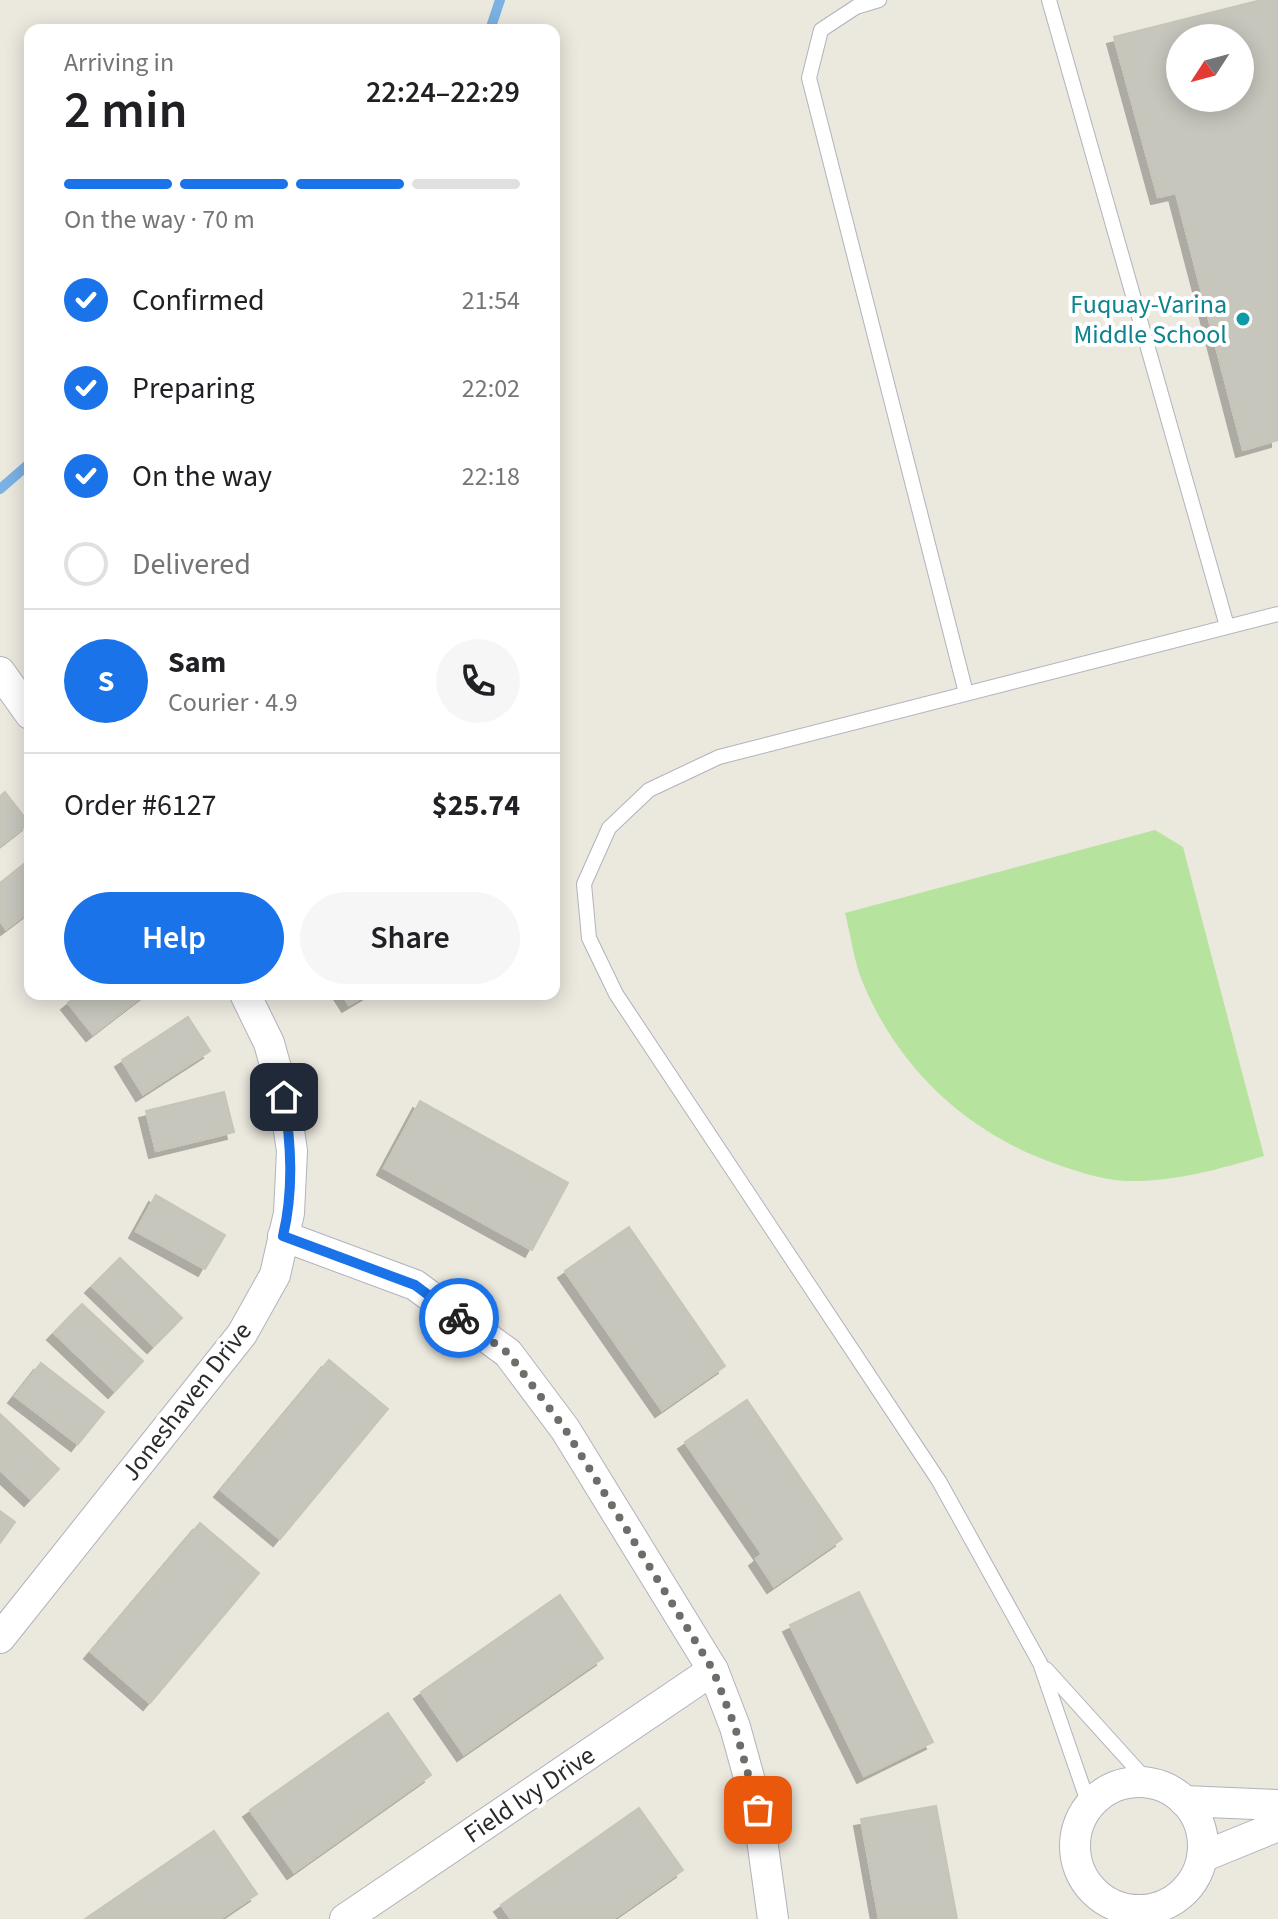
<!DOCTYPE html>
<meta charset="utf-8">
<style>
:root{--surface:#fff;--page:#f6f6f6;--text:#202124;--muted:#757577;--line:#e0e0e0;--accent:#1a73e8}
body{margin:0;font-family:"Source Sans 3",sans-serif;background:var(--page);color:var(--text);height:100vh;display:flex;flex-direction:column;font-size:30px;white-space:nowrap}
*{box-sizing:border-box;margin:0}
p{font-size:26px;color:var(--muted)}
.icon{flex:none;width:44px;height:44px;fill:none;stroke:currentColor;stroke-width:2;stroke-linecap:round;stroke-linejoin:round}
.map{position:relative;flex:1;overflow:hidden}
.panel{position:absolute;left:24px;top:24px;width:536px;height:976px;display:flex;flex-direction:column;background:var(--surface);border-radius:16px;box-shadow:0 4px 20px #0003}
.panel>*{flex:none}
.needle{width:52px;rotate:234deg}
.buttons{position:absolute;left:1166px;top:24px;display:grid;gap:16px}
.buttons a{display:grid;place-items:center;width:88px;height:88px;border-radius:50%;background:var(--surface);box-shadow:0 4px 20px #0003;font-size:40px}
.pin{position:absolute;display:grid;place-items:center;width:68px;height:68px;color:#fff;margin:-34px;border-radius:16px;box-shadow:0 4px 12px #0006}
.courier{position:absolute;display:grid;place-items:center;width:80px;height:80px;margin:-40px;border:6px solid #1a73e8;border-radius:50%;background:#fff;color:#222;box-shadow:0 2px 10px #0007}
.headline em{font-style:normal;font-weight:600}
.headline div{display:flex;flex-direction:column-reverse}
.headline{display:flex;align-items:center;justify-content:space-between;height:136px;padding:0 40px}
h1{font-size:52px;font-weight:600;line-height:60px}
.bar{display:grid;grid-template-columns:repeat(4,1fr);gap:12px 8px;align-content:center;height:96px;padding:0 40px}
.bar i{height:10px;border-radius:6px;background:var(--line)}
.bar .selected{background:var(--accent)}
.bar p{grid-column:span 4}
.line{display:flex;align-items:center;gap:20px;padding:0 40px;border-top:2px solid var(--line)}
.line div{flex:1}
.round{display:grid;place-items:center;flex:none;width:84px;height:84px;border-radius:42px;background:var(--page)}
ol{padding:0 40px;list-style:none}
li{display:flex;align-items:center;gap:24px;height:88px}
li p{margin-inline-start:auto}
li .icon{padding:8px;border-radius:50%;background:var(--accent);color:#fff;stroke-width:4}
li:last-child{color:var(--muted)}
li i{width:44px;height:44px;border:4px solid var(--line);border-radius:50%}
.primary-button{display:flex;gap:16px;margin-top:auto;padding:16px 40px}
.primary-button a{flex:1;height:92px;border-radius:48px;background:var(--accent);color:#fff;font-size:32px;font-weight:600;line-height:92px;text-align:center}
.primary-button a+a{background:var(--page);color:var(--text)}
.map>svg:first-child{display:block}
.pitch{fill:#b6e39d}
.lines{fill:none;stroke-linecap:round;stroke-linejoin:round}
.stream{stroke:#7bb1e3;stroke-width:10}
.building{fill:#c7c6bd;stroke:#c6c5b8;stroke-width:2;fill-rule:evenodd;filter:url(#shadow)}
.lane-casing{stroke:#b2b2bd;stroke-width:16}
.street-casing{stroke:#b2b2bd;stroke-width:32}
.lane{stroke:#fff;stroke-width:14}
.street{stroke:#fff;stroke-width:30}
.done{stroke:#6e6d6a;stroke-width:8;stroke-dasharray:0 14.4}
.route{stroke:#1a73e8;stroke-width:10}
.culture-dot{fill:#0f9aa8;stroke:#fff;stroke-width:3}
.labels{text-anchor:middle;stroke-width:8;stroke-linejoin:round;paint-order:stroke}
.culture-label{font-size:26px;fill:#0d838f;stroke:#fff;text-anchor:end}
.street-label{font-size:26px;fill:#2b2b2b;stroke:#fff}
</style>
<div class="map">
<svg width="1278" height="1919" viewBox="0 0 1278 1919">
<defs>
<filter id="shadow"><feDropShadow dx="-7" dy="7" stdDeviation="0" flood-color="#0004"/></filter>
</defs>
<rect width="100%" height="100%" fill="#ebe8de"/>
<path class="pitch" d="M 1155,830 L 1183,847 L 1264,1156 C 1220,1169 1173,1182 1127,1181 C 1099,1180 1070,1169 1045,1160 C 962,1128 897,1065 863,983 C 854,962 851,936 845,913 Z"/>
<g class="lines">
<g class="stream">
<path d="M 490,30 L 500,0"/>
<path d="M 0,489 L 30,463"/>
</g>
</g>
<g class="building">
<path d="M 1261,0 L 1278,0 L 1278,440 L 1243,450 L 1176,193 L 1158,197 L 1114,37 ZM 1180,38 L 1240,38 L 1240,98 L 1180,98 Z"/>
<path d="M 5,792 L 29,823 L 0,846 L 0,796 Z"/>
<path d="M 30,859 L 30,911 L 6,929 L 0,921 L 0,883 Z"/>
<path d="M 79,994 L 145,994 L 93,1034 L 68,1003 Z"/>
<path d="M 342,994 L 367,994 L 349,1005 Z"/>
<path d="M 188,1017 L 210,1051 L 143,1094 L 122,1060 Z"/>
<path d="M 224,1092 L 234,1132 L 156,1151 L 146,1111 Z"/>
<path d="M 420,1101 L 568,1183 L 532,1250 L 384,1168 Z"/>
<path d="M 156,1195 L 225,1235 L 205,1269 L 136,1231 Z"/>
<path d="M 629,1227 L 725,1366 L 662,1410 L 565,1271 Z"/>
<path d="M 120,1258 L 182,1318 L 154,1346 L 92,1286 Z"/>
<path d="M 82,1304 L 143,1361 L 115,1391 L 54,1333 Z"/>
<path d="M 329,1360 L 388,1409 L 280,1539 L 221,1490 Z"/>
<path d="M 41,1363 L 104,1412 L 78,1444 L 15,1396 Z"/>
<path d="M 747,1400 L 842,1539 L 774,1586 L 756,1559 L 762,1554 L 685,1442 Z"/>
<path d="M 0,1414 L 59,1469 L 31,1499 L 0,1470 Z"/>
<path d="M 0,1511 L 15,1522 L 0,1543 Z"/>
<path d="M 200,1523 L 259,1573 L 150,1703 L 91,1652 Z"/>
<path d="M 859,1592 L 933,1742 L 864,1776 L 790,1625 Z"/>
<path d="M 560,1595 L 603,1658 L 464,1754 L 421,1692 Z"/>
<path d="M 388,1713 L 431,1775 L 294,1872 L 250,1810 Z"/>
<path d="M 936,1806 L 957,1919 L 879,1919 L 861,1819 Z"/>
<path d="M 639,1808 L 683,1870 L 613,1919 L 511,1919 L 501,1905 Z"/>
<path d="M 214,1831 L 257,1894 L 220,1919 L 85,1919 Z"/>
</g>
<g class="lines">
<defs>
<g id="lane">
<path d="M 879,0 L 856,7 L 821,30 L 809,78 L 966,693"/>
<path d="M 1049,0 L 1227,626"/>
<path d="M 1046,1669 L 1149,1783"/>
<path d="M 1089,1805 L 1040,1663 L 939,1481 L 616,994 L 589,938 L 584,884 L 609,828 L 649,790 L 719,757 L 1278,614"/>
</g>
<g id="street">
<path d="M 0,672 L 30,714"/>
<path d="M 283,1236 L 415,1285 L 508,1353 L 565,1429 L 713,1670 L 735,1727 L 758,1810 L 773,1919"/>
<path d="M 0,1638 L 242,1334 L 275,1275 L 289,1213 L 292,1151 L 284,1097 L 269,1043 L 245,994"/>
<circle cx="1139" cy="1846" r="64"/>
<path d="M 1184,1801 L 1278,1805"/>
<path d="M 1202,1857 L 1278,1826"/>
<path d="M 345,1919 L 713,1670"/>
</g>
</defs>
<use href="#lane" class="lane-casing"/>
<use href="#street" class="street-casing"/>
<use href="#lane" class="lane"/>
<use href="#street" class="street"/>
</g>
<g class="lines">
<path class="done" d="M 459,1318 L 508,1353 L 565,1429 L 713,1670 L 735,1727 L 758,1810"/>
<path class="route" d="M 284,1097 C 291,1144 294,1189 283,1236 L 415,1285 L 459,1318"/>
</g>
<circle class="culture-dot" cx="1243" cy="319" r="8"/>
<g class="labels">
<g class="culture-label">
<text x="1227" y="313">Fuquay-Varina<tspan x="1227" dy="30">Middle School</tspan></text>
</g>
<g class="street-label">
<text transform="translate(186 1401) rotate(-52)" y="9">Joneshaven Drive</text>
<text transform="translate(529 1794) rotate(-34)" y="9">Field Ivy Drive</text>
</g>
</g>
</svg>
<div class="buttons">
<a><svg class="needle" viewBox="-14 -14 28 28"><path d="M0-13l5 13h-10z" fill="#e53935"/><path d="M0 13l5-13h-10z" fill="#757577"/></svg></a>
</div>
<div class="pin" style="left:758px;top:1810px;background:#ea580c"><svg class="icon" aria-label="bag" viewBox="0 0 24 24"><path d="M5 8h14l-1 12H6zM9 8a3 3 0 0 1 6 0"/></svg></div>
<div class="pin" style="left:284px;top:1097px;background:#1f2937"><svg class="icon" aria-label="home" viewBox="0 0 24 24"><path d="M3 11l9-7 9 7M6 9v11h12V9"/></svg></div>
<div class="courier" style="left:459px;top:1318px"><svg class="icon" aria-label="bike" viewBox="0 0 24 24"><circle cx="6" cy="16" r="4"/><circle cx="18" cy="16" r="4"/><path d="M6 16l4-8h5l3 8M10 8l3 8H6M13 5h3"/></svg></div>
<section class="panel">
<div class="headline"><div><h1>2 min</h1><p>Arriving in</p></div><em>22:24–22:29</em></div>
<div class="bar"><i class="selected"></i><i class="selected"></i><i class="selected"></i><i></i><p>On the way · 70 m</p></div>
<ol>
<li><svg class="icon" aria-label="check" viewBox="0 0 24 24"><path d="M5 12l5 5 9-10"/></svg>Confirmed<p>21:54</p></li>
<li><svg class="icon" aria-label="check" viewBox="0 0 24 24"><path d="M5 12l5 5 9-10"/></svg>Preparing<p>22:02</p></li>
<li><svg class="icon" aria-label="check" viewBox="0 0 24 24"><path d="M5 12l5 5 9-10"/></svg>On the way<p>22:18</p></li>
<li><i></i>Delivered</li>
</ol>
<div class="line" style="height:144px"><b class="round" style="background:var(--accent);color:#fff">S</b><div><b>Sam</b><p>Courier · 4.9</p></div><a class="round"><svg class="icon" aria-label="phone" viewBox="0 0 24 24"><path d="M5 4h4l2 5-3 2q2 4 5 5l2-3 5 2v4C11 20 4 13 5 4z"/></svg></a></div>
<div class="line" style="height:104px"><div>Order #6127</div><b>$25.74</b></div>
<div class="primary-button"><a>Help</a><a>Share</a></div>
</section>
</div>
